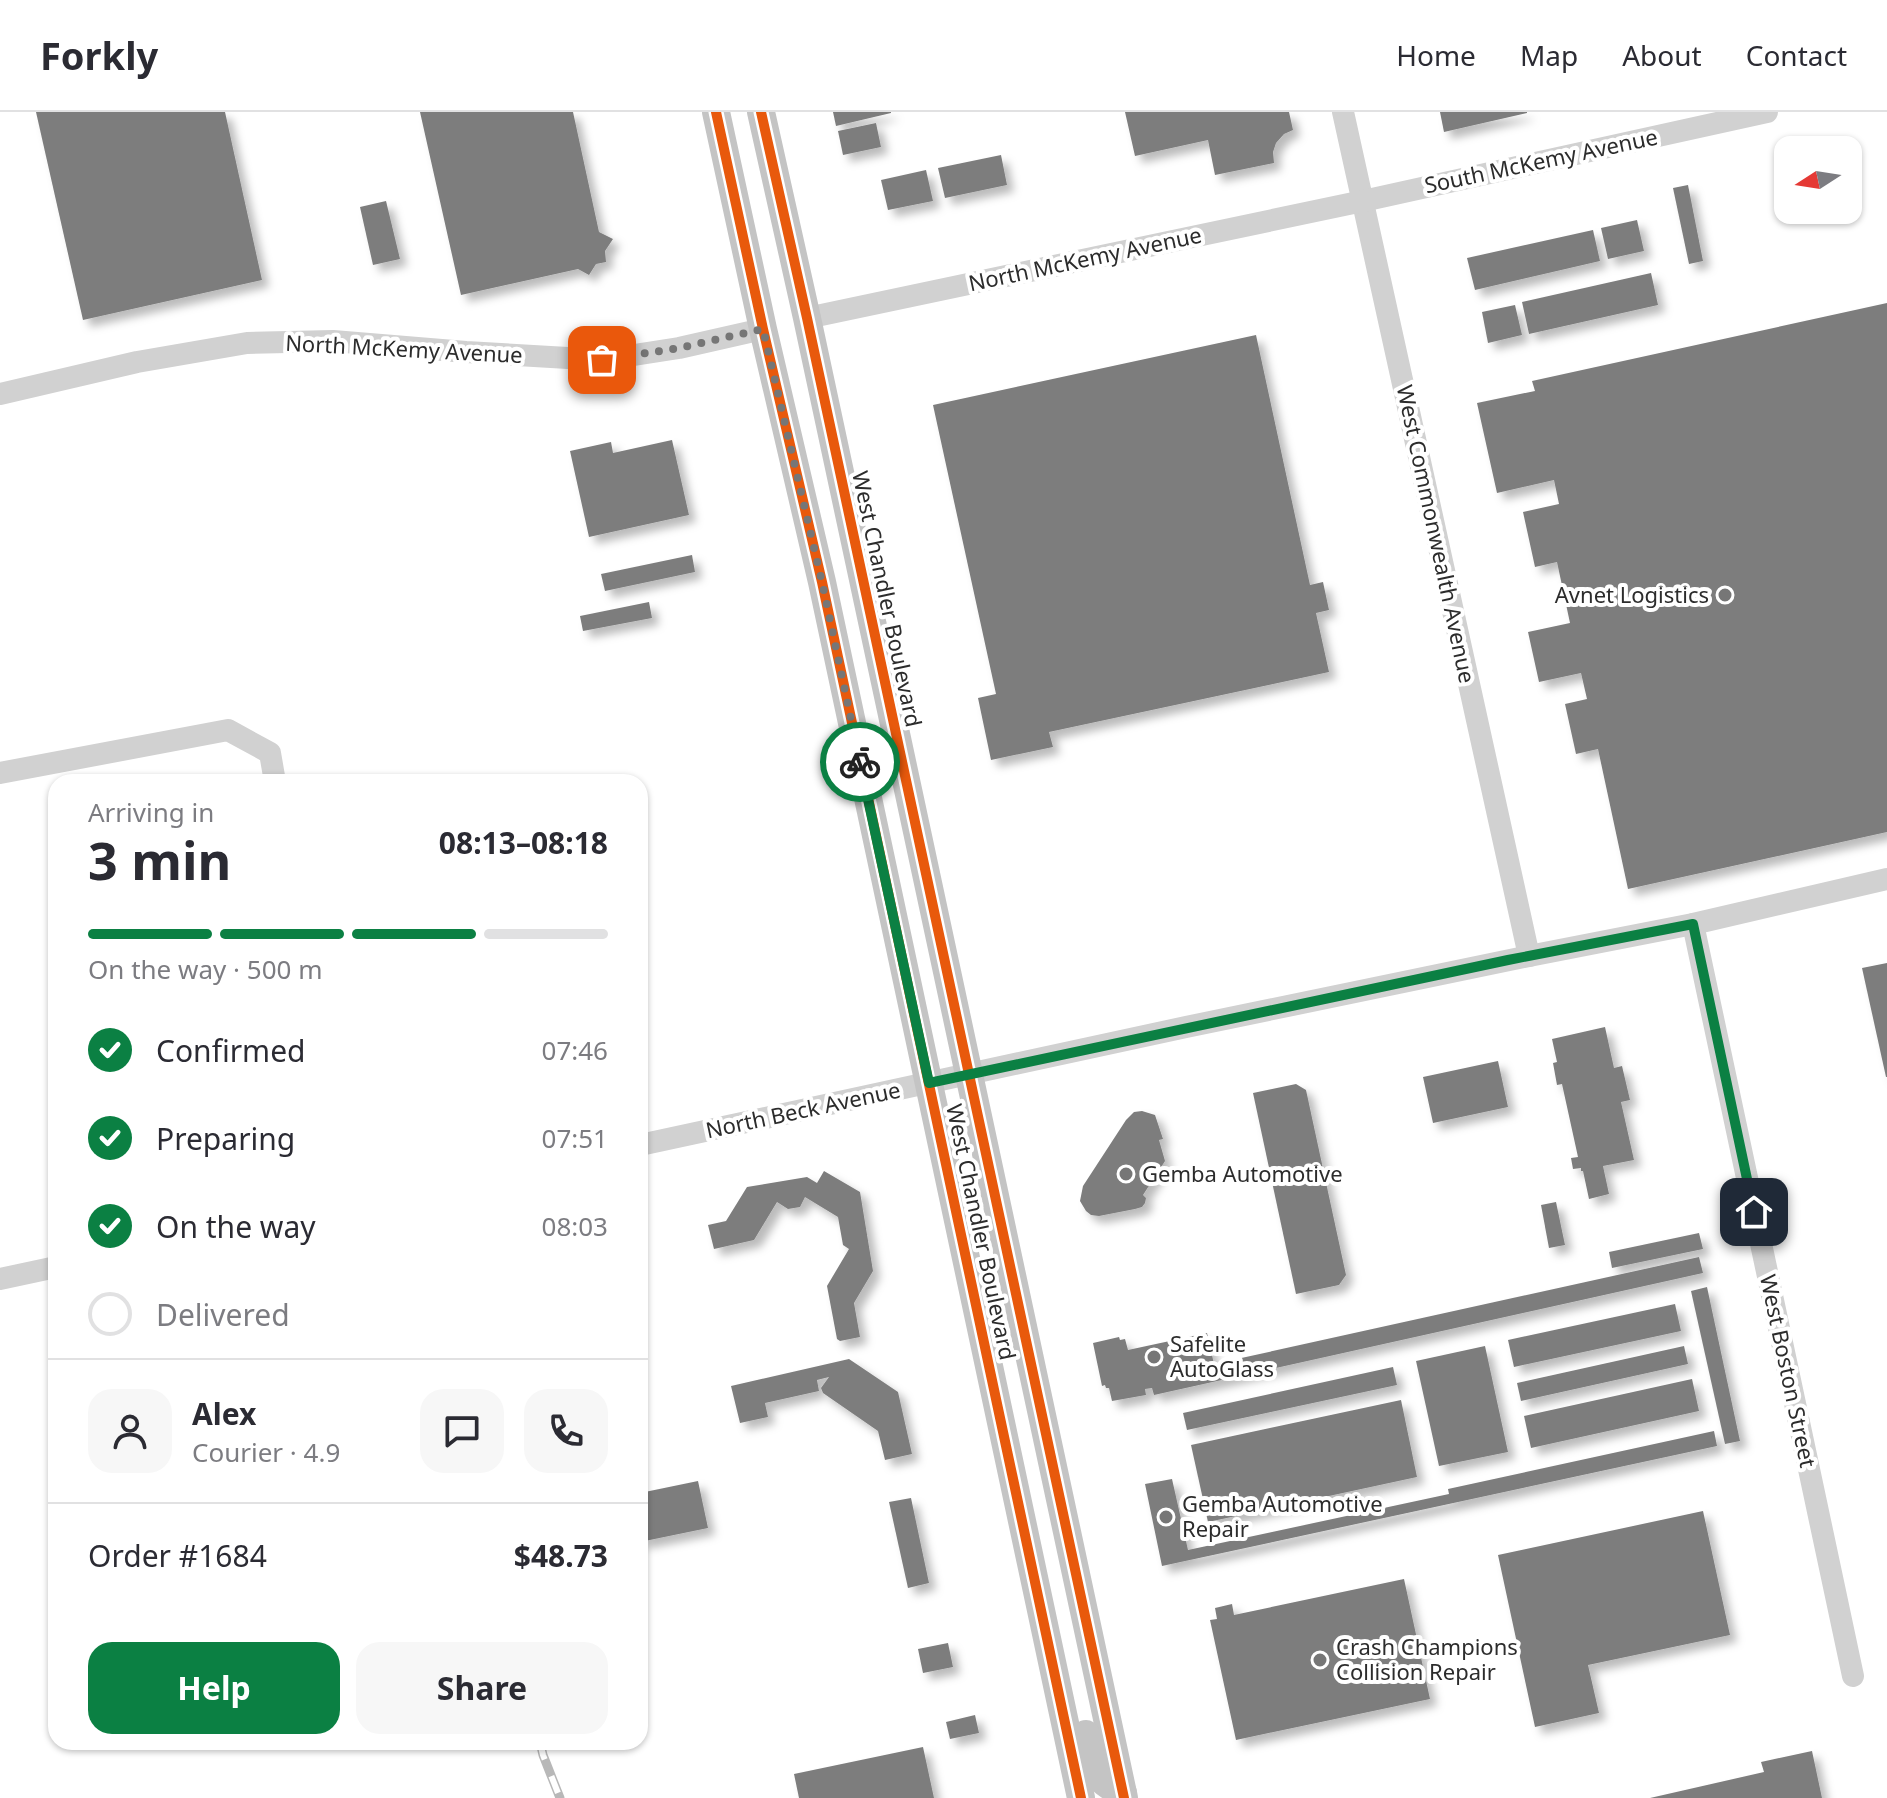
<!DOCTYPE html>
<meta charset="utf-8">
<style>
:root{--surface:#fff;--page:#f7f7f7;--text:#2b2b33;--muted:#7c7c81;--line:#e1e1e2;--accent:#0b8043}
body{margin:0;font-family:"Noto Sans",sans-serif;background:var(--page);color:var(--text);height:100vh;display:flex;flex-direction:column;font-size:30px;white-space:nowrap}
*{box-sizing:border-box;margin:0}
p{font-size:26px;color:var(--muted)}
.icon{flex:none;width:44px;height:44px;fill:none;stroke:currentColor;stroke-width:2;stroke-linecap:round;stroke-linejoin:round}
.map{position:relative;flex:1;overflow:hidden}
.side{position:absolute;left:48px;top:662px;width:600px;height:976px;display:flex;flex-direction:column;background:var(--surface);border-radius:24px;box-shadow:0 2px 6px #0004}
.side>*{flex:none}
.needle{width:52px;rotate:258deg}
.fabs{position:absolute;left:1774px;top:24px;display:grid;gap:16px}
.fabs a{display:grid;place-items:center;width:88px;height:88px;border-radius:16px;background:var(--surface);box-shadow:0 2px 6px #0004;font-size:40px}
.pin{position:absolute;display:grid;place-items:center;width:68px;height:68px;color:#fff;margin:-34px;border-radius:16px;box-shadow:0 4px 12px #0006}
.courier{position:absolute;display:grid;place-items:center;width:80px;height:80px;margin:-40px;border:6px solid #0b8043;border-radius:50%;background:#fff;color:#222;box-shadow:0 2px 10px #0007}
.headline em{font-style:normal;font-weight:700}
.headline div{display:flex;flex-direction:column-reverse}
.headline{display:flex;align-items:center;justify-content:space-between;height:136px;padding:0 40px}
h1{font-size:52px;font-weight:700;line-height:60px}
.bar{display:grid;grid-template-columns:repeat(4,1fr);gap:12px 8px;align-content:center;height:96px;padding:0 40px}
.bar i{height:10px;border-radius:6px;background:var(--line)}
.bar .selected{background:var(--accent)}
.bar p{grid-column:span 4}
.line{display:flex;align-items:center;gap:20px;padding:0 40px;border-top:2px solid var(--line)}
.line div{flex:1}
.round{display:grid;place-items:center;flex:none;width:84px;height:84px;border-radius:24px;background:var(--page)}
ol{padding:0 40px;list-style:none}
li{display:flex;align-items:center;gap:24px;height:88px}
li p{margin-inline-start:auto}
li .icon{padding:8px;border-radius:50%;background:var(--accent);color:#fff;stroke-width:4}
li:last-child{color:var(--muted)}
li i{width:44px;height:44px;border:4px solid var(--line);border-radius:50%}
.cta{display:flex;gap:16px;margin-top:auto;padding:16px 40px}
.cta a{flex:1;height:92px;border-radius:24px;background:var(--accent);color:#fff;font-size:32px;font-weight:700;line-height:92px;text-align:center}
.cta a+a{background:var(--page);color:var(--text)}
header{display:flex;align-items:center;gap:48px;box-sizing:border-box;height:112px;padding:0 40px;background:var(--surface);border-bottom:2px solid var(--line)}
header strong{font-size:38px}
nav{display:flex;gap:44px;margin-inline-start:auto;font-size:28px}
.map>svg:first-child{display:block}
.building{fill:#7d7d7d;filter:url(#shadow)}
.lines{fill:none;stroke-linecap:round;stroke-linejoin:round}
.minor{stroke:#d1d1d1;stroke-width:22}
.major{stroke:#c4c4c4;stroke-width:28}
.rail-casing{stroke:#b8b8b8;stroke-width:9}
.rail{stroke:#fff;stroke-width:6;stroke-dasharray:18;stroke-linecap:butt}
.cycleway-casing{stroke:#fff;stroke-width:15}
.cycleway{stroke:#e8590c;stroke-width:10}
.done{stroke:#767676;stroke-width:8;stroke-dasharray:0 14.4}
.route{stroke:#0b8043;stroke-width:10}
.poi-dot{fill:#767676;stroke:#fff;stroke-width:3}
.labels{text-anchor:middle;stroke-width:8;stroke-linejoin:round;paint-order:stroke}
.street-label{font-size:22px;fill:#2c2c2c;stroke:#fff}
.poi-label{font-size:22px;fill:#2c2c2c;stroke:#fff;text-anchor:start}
</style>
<header>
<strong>Forkly</strong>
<nav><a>Home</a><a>Map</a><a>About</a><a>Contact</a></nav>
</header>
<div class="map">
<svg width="1887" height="1686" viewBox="0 0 1887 1686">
<defs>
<filter id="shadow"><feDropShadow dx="7" dy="7" stdDeviation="4" flood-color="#0004"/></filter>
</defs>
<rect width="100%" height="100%" fill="#fff"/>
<g class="building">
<path d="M 36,0 L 225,0 L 262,168 L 83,208 Z"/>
<path d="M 420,0 L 573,0 L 599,120 L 613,127 L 605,139 L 606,150 L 596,152 L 589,163 L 578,157 L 461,183 Z"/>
<path d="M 833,0 L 891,0 L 891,1 L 836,14 Z"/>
<path d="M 1125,0 L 1289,0 L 1293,18 L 1284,22 L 1276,31 L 1273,40 L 1274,51 L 1215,63 L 1208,28 L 1135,44 Z"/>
<path d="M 1440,0 L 1527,0 L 1527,1 L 1444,20 Z"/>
<path d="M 876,11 L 881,35 L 843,43 L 838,19 Z"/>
<path d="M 1001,43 L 1007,73 L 945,86 L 938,56 Z"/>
<path d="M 926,58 L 933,89 L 888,98 L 881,68 Z"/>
<path d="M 1688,73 L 1703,149 L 1689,152 L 1673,76 Z"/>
<path d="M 386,89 L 400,147 L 373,153 L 360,95 Z"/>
<path d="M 1637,108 L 1644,139 L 1608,147 L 1601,116 Z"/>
<path d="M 1593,118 L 1600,149 L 1475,178 L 1467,146 Z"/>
<path d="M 1651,161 L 1658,193 L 1529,222 L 1522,190 Z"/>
<path d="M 1887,191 L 1887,720 L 1628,777 L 1598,637 L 1576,642 L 1565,592 L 1587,587 L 1581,561 L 1539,570 L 1528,520 L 1570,511 L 1557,450 L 1535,455 L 1523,400 L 1559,392 L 1554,368 L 1497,381 L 1477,291 L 1535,279 L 1532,269 Z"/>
<path d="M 1515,193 L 1522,223 L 1488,231 L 1482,200 Z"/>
<path d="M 1256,223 L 1310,473 L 1323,470 L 1329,498 L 1316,501 L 1329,560 L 1049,620 L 1053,635 L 991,648 L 978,586 L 996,582 L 933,293 Z"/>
<path d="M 672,328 L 689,403 L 589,425 L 570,339 L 611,330 L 613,341 Z"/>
<path d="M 692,443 L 695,460 L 605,479 L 601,462 Z"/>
<path d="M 649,490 L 652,506 L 583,519 L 580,504 Z"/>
<path d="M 1887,851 L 1887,965 L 1886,965 L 1862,856 Z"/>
<path d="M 1605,915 L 1614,956 L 1622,954 L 1630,988 L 1621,990 L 1634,1048 L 1603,1054 L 1609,1082 L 1589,1087 L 1583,1059 L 1581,1059 L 1581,1056 L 1573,1057 L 1571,1046 L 1578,1045 L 1562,972 L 1557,973 L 1553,951 L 1557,950 L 1552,927 Z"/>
<path d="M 1498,949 L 1508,995 L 1433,1011 L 1423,965 Z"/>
<path d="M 1296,972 L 1306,978 L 1346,1163 L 1339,1173 L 1296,1182 L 1253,981 Z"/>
<path d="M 1142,999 L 1155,1003 L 1163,1027 L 1159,1028 L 1165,1049 L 1143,1083 L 1146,1086 L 1145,1091 L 1142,1095 L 1135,1097 L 1099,1104 L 1091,1103 L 1086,1099 L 1080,1089 L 1083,1074 L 1126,1008 L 1134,1000 Z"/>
<path d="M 824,1059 L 860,1080 L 873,1159 L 854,1191 L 860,1225 L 840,1229 L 837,1227 L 827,1174 L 849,1137 L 843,1133 L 838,1105 L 805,1085 L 800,1095 L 788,1097 L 777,1090 L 754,1128 L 714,1137 L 708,1113 L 726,1109 L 747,1075 L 807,1065 L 817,1071 Z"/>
<path d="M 1556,1090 L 1565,1133 L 1549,1136 L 1541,1093 Z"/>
<path d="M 1699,1121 L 1703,1137 L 1612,1156 L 1609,1140 Z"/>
<path d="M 1699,1145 L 1703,1161 L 1154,1283 L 1152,1276 L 1145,1277 L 1146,1283 L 1112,1289 L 1109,1276 L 1106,1276 L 1105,1273 L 1102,1274 L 1093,1231 L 1119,1225 L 1120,1228 L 1125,1227 L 1128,1238 L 1207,1221 L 1214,1252 Z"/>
<path d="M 1707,1175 L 1740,1329 L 1725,1332 L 1691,1179 Z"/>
<path d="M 1675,1192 L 1681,1219 L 1514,1255 L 1508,1228 Z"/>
<path d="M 1485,1234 L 1508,1340 L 1439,1354 L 1416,1249 Z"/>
<path d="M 1684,1234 L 1688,1252 L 1521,1289 L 1517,1271 Z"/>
<path d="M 849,1247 L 898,1280 L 912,1342 L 885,1348 L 878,1319 L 823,1281 L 821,1276 L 829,1265 L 817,1268 L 819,1279 L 765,1291 L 768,1305 L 740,1311 L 731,1274 Z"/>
<path d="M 1393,1255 L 1397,1273 L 1187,1318 L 1183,1301 Z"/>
<path d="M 1692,1267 L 1699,1299 L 1531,1336 L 1524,1304 Z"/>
<path d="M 1401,1288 L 1417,1365 L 1208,1410 L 1191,1333 Z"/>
<path d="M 1714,1319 L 1717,1334 L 1162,1454 L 1145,1372 L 1172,1367 L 1188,1438 L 1449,1382 L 1448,1377 Z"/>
<path d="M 698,1369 L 708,1416 L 640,1430 L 640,1381 Z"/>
<path d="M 911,1386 L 929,1471 L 908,1476 L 889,1390 Z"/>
<path d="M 1703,1399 L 1730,1523 L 1588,1553 L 1599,1601 L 1535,1615 L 1498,1443 Z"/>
<path d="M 1404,1467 L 1430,1587 L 1236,1628 L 1210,1508 L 1217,1507 L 1215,1496 L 1232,1492 L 1234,1503 Z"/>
<path d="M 948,1531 L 953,1555 L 923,1561 L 918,1537 Z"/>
<path d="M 975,1603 L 979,1621 L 950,1627 L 946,1610 Z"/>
<path d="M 923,1635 L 934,1686 L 799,1686 L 794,1662 Z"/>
<path d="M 1812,1639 L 1822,1686 L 1650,1686 L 1764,1660 L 1761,1650 Z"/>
</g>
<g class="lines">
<g class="minor">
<path d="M 1343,0 L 1529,844"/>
<path d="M 807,206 L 1363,89 L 1767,0"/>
<path d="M 0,282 L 137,250 L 247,231 L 333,229 L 466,240 L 602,248 L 679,236 L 763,217"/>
<path d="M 0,661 L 228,618 L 270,641 L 275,670"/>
<path d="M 1693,812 L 1853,1564"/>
<path d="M 640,1033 L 1186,915 L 1529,844 L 1693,812 L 1887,767"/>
<path d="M 0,1167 L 56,1155"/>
</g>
<g class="major">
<path d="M 716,0 L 763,217 L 822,470 L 1081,1686"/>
<path d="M 761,0 L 807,206 L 1124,1686"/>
<path d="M 1086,1622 C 1093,1654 1090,1667 1123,1681"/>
</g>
<defs>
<path id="rail" d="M 540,1630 L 543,1643 L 560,1686"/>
</defs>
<use href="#rail" class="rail-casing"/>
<use href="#rail" class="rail"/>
<defs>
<g id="cycleway">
<path d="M 716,0 L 763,217 L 822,470 L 1081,1686"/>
<path d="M 761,0 L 807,206 L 1124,1686"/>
</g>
</defs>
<use href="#cycleway" class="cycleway-casing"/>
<use href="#cycleway" class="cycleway"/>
</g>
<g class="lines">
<path class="done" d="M 602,248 L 679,236 L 763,217 L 822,470 L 860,650"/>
<path class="route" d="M 860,650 L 929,971 L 1508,848 L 1693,812 L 1754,1100"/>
</g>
<g class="poi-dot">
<circle cx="1725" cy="483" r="8"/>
<circle cx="1126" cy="1062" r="8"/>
<circle cx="1154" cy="1245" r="8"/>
<circle cx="1166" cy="1405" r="8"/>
<circle cx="1320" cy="1548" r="8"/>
</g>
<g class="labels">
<g class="street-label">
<text transform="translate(1541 49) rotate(-12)" y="8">South McKemy Avenue</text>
<text transform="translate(1085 147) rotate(-12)" y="8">North McKemy Avenue</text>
<text transform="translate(404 237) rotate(3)" y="8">North McKemy Avenue</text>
<text transform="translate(1436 422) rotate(78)" y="8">West Commonwealth Avenue</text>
<text transform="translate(887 487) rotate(78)" y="8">West Chandler Boulevard</text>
<text transform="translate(803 998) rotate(-12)" y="8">North Beck Avenue</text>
<text transform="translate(981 1120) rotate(78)" y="8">West Chandler Boulevard</text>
<text transform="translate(1788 1259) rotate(78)" y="8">West Boston Street</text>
</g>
<g class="poi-label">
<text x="1709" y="491" text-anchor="end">Avnet Logistics</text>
<text x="1142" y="1070">Gemba Automotive</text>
<text x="1170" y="1240">Safelite<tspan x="1170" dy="25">AutoGlass</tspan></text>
<text x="1182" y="1400">Gemba Automotive<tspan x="1182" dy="25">Repair</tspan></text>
<text x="1336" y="1543">Crash Champions<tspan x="1336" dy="25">Collision Repair</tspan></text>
</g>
</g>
</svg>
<div class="fabs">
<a><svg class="needle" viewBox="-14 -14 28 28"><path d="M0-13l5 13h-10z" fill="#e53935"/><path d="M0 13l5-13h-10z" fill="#7c7c81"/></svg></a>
</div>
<div class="pin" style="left:602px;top:248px;background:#ea580c"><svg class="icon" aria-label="bag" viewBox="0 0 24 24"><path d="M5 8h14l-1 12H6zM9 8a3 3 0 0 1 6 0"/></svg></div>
<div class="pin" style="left:1754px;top:1100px;background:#1f2937"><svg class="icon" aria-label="home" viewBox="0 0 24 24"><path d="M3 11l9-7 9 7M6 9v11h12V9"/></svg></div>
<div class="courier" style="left:860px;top:650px"><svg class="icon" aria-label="bike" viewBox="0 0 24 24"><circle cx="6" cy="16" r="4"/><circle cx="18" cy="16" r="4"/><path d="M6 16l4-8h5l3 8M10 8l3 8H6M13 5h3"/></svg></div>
<section class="side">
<div class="headline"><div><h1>3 min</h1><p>Arriving in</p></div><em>08:13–08:18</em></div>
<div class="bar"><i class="selected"></i><i class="selected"></i><i class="selected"></i><i></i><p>On the way · 500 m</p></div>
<ol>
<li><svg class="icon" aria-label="check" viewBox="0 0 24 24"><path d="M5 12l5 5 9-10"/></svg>Confirmed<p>07:46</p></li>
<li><svg class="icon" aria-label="check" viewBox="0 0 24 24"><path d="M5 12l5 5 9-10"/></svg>Preparing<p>07:51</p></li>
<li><svg class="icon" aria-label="check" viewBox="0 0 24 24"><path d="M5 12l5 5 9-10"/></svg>On the way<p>08:03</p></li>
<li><i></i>Delivered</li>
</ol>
<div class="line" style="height:144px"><a class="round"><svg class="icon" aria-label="person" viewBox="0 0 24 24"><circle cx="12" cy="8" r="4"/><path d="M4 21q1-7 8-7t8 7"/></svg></a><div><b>Alex</b><p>Courier · 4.9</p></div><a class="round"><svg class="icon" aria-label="chat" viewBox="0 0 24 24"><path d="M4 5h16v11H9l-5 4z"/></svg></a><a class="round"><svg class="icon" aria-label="phone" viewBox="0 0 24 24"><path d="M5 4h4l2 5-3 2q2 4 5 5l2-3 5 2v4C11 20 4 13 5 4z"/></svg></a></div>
<div class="line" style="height:104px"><div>Order #1684</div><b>$48.73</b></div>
<div class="cta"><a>Help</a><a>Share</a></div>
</section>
</div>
